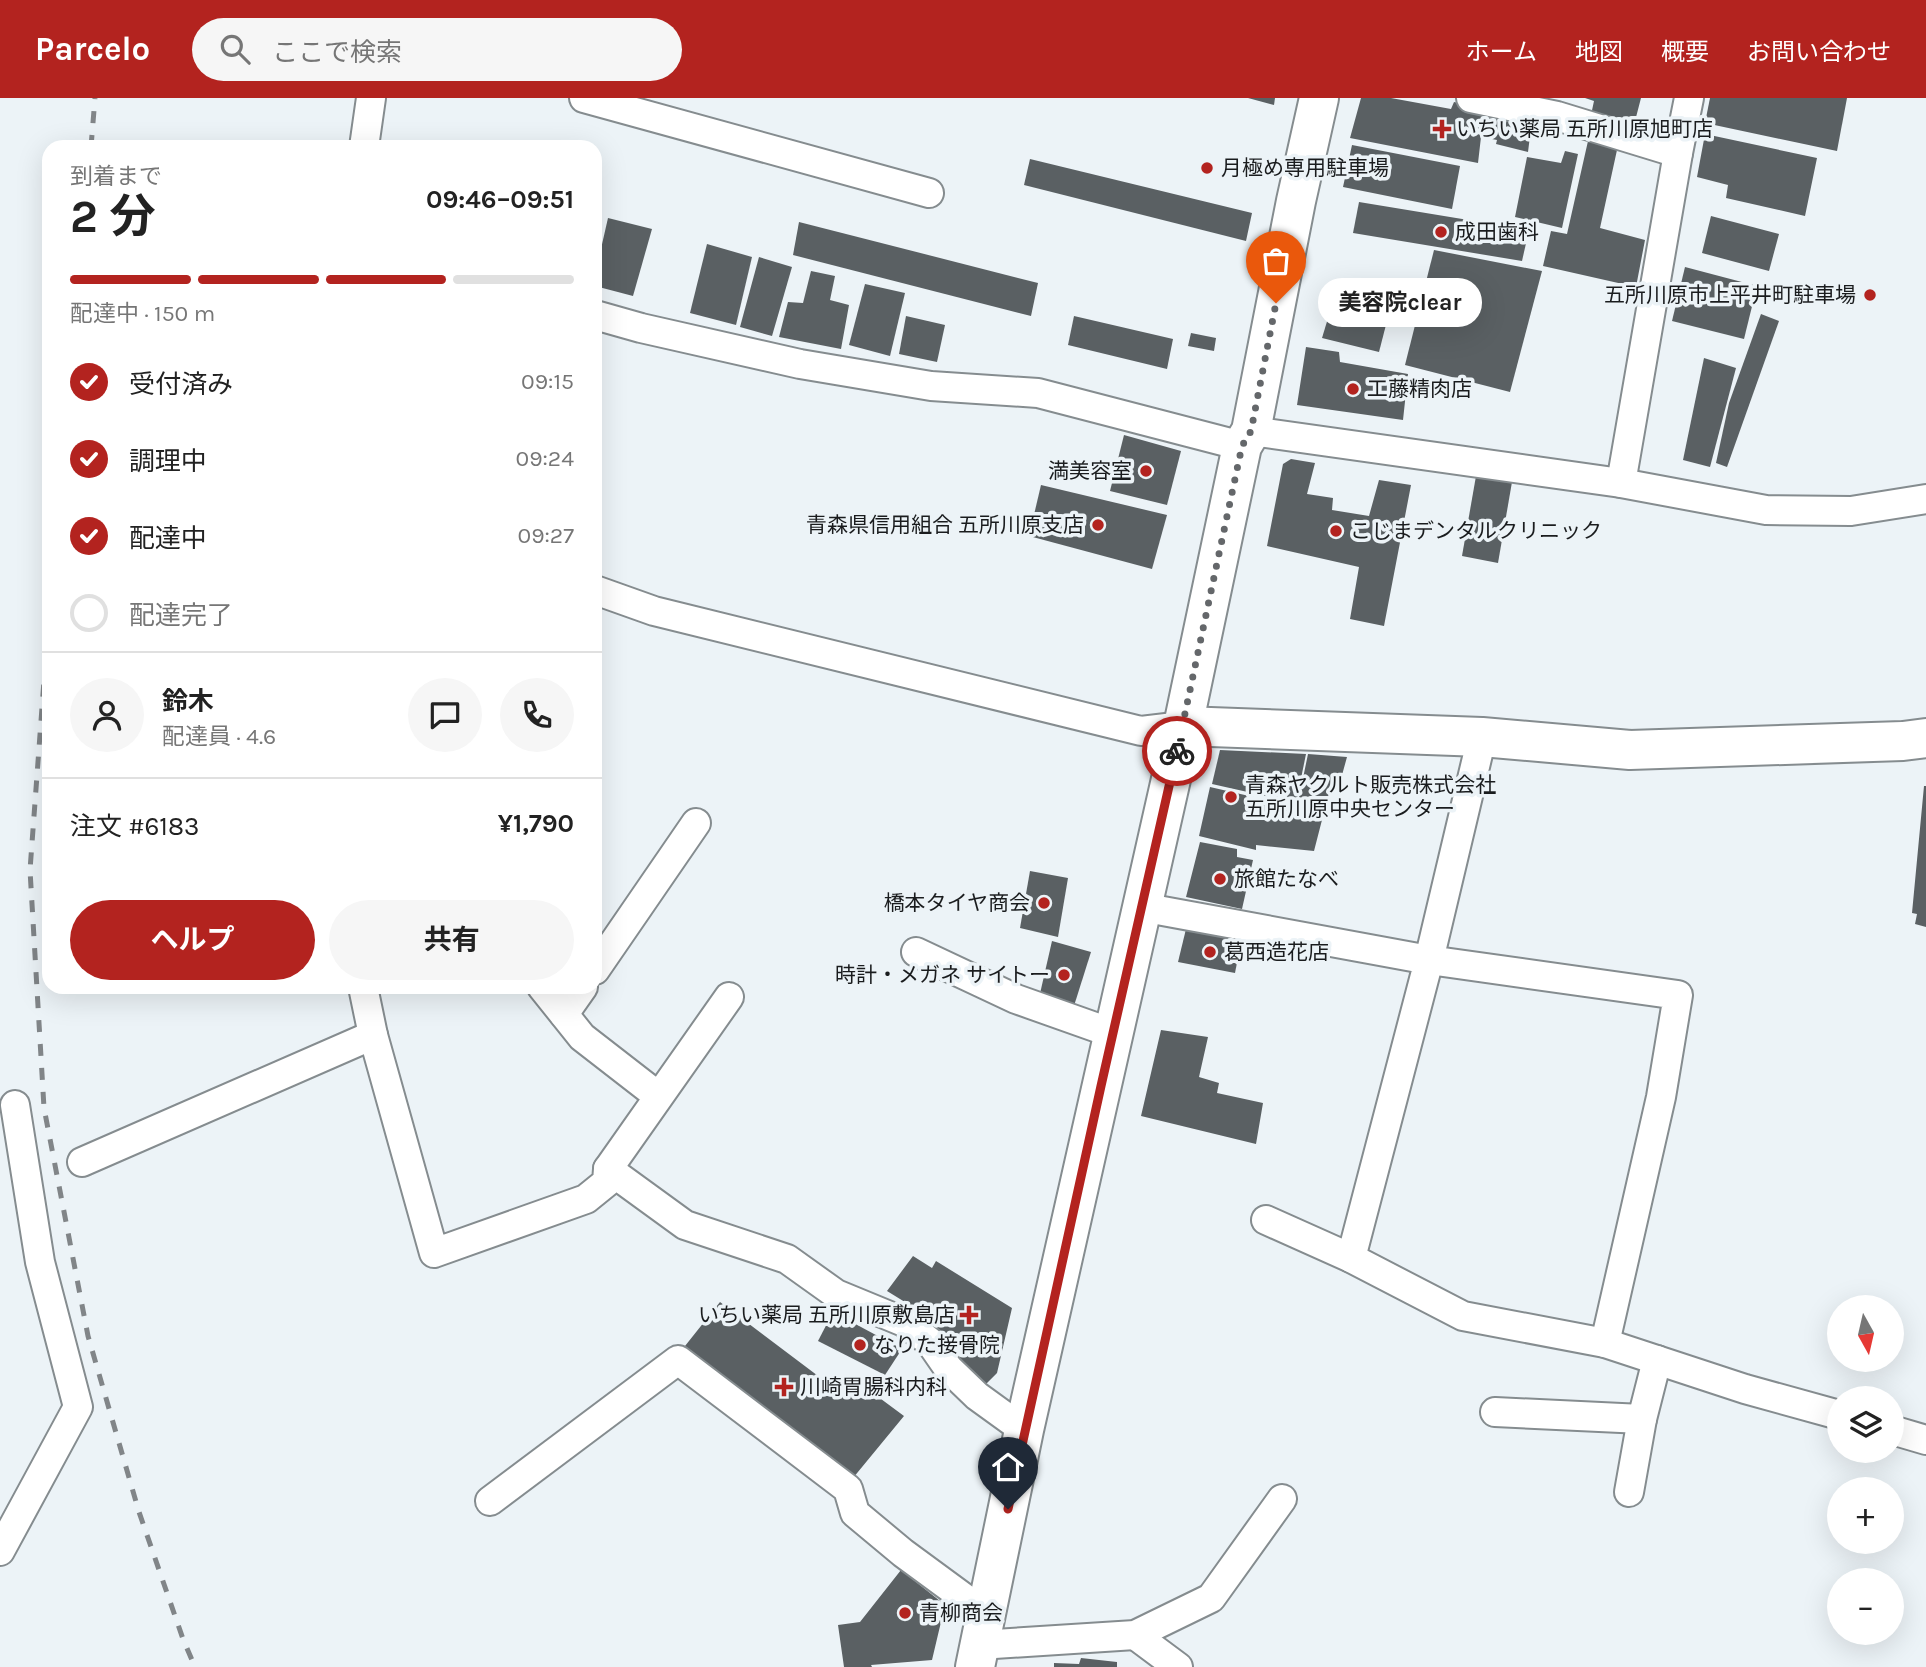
<!DOCTYPE html>
<html lang="ja">
<meta charset="utf-8">
<style>
:root{--surface:#fff;--page:#f6f6f6;--text:#222;--muted:#767676;--line:#e0e0e0;--accent:#b3231f}
body{margin:0;font-family:Karla,"Noto Sans JP",sans-serif;background:var(--page);color:var(--text);height:100vh;display:flex;flex-direction:column;font-size:26px;white-space:nowrap}
*{box-sizing:border-box;margin:0}
p{font-size:23px;color:var(--muted)}
.icon{flex:none;width:38px;height:38px;fill:none;stroke:currentColor;stroke-width:2;stroke-linecap:round;stroke-linejoin:round}
.map{position:relative;flex:1;overflow:hidden}
.sheet{position:absolute;left:42px;top:42px;width:560px;height:854px;display:flex;flex-direction:column;background:var(--surface);border-radius:21px;box-shadow:0 7px 28px #0002}
.sheet>*{flex:none}
.needle{width:46px;rotate:172deg}
.buttons{position:absolute;left:1827px;top:1197px;display:grid;gap:14px}
.buttons a{display:grid;place-items:center;width:77px;height:77px;border-radius:50%;background:var(--surface);box-shadow:0 7px 28px #0002;font-size:35px}
.pin{position:absolute;display:grid;place-items:center;width:60px;height:60px;color:#fff;margin:-72px -30px;border-radius:50% 50% 50% 0;rotate:-45deg;box-shadow:0 0 7px #0007}
.pin .icon{rotate:45deg}
.courier{position:absolute;display:grid;place-items:center;width:70px;height:70px;margin:-35px;border:5px solid #b3231f;border-radius:50%;background:#fff;color:#222;box-shadow:0 2px 9px #0007}
.bubble{position:absolute;height:49px;border-radius:24px;background:var(--surface);box-shadow:0 7px 28px #0002;font-size:23px;font-weight:700;line-height:49px;text-align:center}
.headline em{font-style:normal;font-weight:700}
.headline div{display:flex;flex-direction:column-reverse}
.headline{display:flex;align-items:center;justify-content:space-between;height:119px;padding:0 28px}
h1{font-size:46px;font-weight:700;line-height:52px}
.bar{display:grid;grid-template-columns:repeat(4,1fr);gap:10px 7px;align-content:center;height:84px;padding:0 28px}
.bar i{height:9px;border-radius:5px;background:var(--line)}
.bar .on{background:var(--accent)}
.bar p{grid-column:span 4}
.line{display:flex;align-items:center;gap:18px;padding:0 28px;border-top:2px solid var(--line)}
.line div{flex:1}
.round{display:grid;place-items:center;flex:none;width:74px;height:74px;border-radius:37px;background:var(--page)}
ol{padding:0 28px;list-style:none}
li{display:flex;align-items:center;gap:21px;height:77px}
li p{margin-inline-start:auto}
li .icon{padding:7px;border-radius:50%;background:var(--accent);color:#fff;stroke-width:4}
li:last-child{color:var(--muted)}
li i{width:38px;height:38px;border:4px solid var(--line);border-radius:50%}
.action{display:flex;gap:14px;margin-top:auto;padding:14px 28px}
.action a{flex:1;height:80px;border-radius:42px;background:var(--accent);color:#fff;font-size:28px;font-weight:700;line-height:80px;text-align:center}
.action a+a{background:var(--page);color:var(--text)}
header{display:flex;align-items:center;gap:42px;box-sizing:border-box;height:98px;padding:0 35px;background:var(--accent);color:#fff}
header strong{font-size:33px}
nav{display:flex;gap:38px;margin-inline-start:auto;font-size:24px}
.search{width:490px;height:63px;background:var(--page);display:flex;align-items:center;gap:18px;box-sizing:border-box;padding:0 24px;border-radius:38px;color:var(--muted);font-size:26px}
.map>svg:first-child{display:block}
.building{fill:#5a6063}
.lines{fill:none;stroke-linecap:round;stroke-linejoin:round}
.street-casing{stroke:#858c8f;stroke-width:32}
.secondary-casing{stroke:#858c8f;stroke-width:42}
.highway-casing{stroke:#858c8f;stroke-width:42}
.street{stroke:#fff;stroke-width:28}
.secondary{stroke:#fff;stroke-width:38}
.highway{stroke:#fff;stroke-width:38}
.rail{stroke:#818588;stroke-width:5;stroke-dasharray:12 12;stroke-linecap:butt}
.done{stroke:#64676a;stroke-width:7;stroke-dasharray:0 12.6}
.route{stroke:#b3231f;stroke-width:9}
.poi-dot{fill:#b3231f;stroke:#ecf3f7;stroke-width:2.5}
.labels{text-anchor:middle;stroke-width:7;stroke-linejoin:round;paint-order:stroke}
.poi-label{font-size:21px;fill:#1a1c1e;stroke:#ecf3f7;text-anchor:start}
</style>
<header>
<strong>Parcelo</strong>
<div class="search"><svg class="icon" aria-label="search" viewBox="0 0 24 24"><circle cx="10" cy="10" r="6"/><path d="M15 15l6 6"/></svg>ここで検索</div>
<nav><a>ホーム</a><a>地図</a><a>概要</a><a>お問い合わせ</a></nav>
</header>
<div class="map">
<svg width="1926" height="1569" viewBox="0 0 1926 1569">
<rect width="100%" height="100%" fill="#ecf3f7"/>
<g class="building">
<path d="M 1248,0 L 1275,0 L 1274,7 Z"/>
<path d="M 1361,0 L 1391,0 L 1451,11 L 1454,4 L 1532,22 L 1528,54 L 1496,46 L 1497,42 L 1481,39 L 1478,65 L 1350,40 Z"/>
<path d="M 1585,0 L 1641,0 L 1634,27 L 1591,17 L 1594,3 Z"/>
<path d="M 1710,0 L 1847,0 L 1837,53 L 1705,25 Z"/>
<path d="M 1705,36 L 1817,60 L 1805,118 L 1726,100 L 1728,87 L 1697,79 Z"/>
<path d="M 1588,43 L 1617,52 L 1600,130 L 1645,142 L 1636,189 L 1543,168 L 1551,133 L 1567,136 Z"/>
<path d="M 1352,47 L 1460,68 L 1452,111 L 1343,89 Z"/>
<path d="M 1565,53 L 1578,56 L 1562,130 L 1515,119 L 1527,59 L 1561,65 Z"/>
<path d="M 1030,61 L 1252,115 L 1246,143 L 1024,87 Z"/>
<path d="M 1359,104 L 1529,132 L 1522,163 L 1353,135 Z"/>
<path d="M 1711,118 L 1779,136 L 1769,173 L 1702,155 Z"/>
<path d="M 608,120 L 652,131 L 633,198 L 595,188 L 595,177 Z"/>
<path d="M 799,124 L 1038,185 L 1031,218 L 793,157 Z"/>
<path d="M 707,146 L 752,159 L 736,227 L 690,215 Z"/>
<path d="M 1434,152 L 1542,173 L 1510,294 L 1405,267 Z"/>
<path d="M 759,159 L 792,169 L 772,238 L 740,229 Z"/>
<path d="M 1685,169 L 1757,188 L 1744,241 L 1672,223 Z"/>
<path d="M 811,173 L 835,178 L 830,202 L 849,207 L 841,251 L 779,239 L 788,204 L 803,205 Z"/>
<path d="M 865,186 L 905,195 L 890,258 L 849,247 Z"/>
<path d="M 1332,207 L 1388,219 L 1379,254 L 1322,240 Z"/>
<path d="M 1761,216 L 1779,223 L 1727,369 L 1716,365 L 1729,305 Z"/>
<path d="M 906,218 L 945,227 L 937,264 L 899,256 Z"/>
<path d="M 1074,218 L 1173,241 L 1167,271 L 1068,247 Z"/>
<path d="M 1191,235 L 1216,240 L 1214,253 L 1188,248 Z"/>
<path d="M 1306,249 L 1339,254 L 1340,264 L 1408,276 L 1403,322 L 1297,307 Z"/>
<path d="M 1704,260 L 1736,270 L 1710,369 L 1683,362 Z"/>
<path d="M 1124,337 L 1181,353 L 1167,407 L 1110,393 Z"/>
<path d="M 1291,361 L 1315,365 L 1307,396 L 1333,400 L 1332,412 L 1369,418 L 1379,382 L 1411,387 L 1384,528 L 1350,521 L 1359,469 L 1267,448 L 1283,366 Z"/>
<path d="M 1476,378 L 1512,384 L 1498,465 L 1462,458 Z"/>
<path d="M 1041,387 L 1167,417 L 1152,471 L 1029,438 Z"/>
<path d="M 1220,652 L 1306,656 L 1296,705 L 1212,686 Z"/>
<path d="M 1308,656 L 1347,659 L 1339,688 L 1331,687 L 1314,753 L 1256,747 L 1256,752 L 1199,738 L 1210,689 L 1297,709 Z"/>
<path d="M 1924,688 L 1926,688 L 1926,829 L 1915,826 L 1917,816 L 1912,815 Z"/>
<path d="M 1200,744 L 1237,751 L 1237,759 L 1253,762 L 1242,811 L 1186,799 Z"/>
<path d="M 1030,773 L 1068,780 L 1058,839 L 1020,830 Z"/>
<path d="M 1186,831 L 1241,844 L 1235,875 L 1178,864 Z"/>
<path d="M 1052,843 L 1091,854 L 1073,911 L 1039,900 Z"/>
<path d="M 1161,932 L 1208,939 L 1199,979 L 1219,985 L 1217,995 L 1263,1005 L 1256,1046 L 1141,1018 Z"/>
<path d="M 913,1158 L 932,1170 L 936,1163 L 1012,1210 L 997,1275 L 986,1286 L 958,1263 L 966,1250 L 934,1231 L 939,1225 L 887,1193 Z"/>
<path d="M 720,1204 L 842,1296 L 854,1281 L 904,1318 L 853,1380 L 685,1248 Z"/>
<path d="M 833,1214 L 902,1251 L 885,1277 L 818,1243 Z"/>
<path d="M 901,1472 L 945,1507 L 932,1562 L 871,1567 L 872,1569 L 844,1569 L 838,1527 L 860,1524 Z"/>
<path d="M 1081,1560 L 1117,1564 L 1117,1569 L 1054,1569 L 1054,1565 L 1079,1566 Z"/>
</g>
<g class="lines">
<defs>
<g id="street">
<path d="M 584,0 L 929,95"/>
<path d="M 1471,0 L 1557,18 L 1678,55"/>
<path d="M 364,49 L 371,0"/>
<path d="M 595,217 L 641,230 L 800,266 L 931,288 L 1038,295 L 1242,348"/>
<path d="M 1251,333 L 1621,385 L 1766,412 L 1851,413 L 1926,401"/>
<path d="M 1621,385 L 1678,55 L 1689,0"/>
<path d="M 595,492 L 654,513 L 1141,633 L 1183,628"/>
<path d="M 1482,639 L 1429,862 L 1678,897 L 1661,999 L 1605,1245"/>
<path d="M 1141,809 L 1429,862 L 1351,1160 L 1463,1218 L 1605,1245 L 1745,1291 L 1839,1317"/>
<path d="M 916,854 L 1016,901 L 1112,935"/>
<path d="M 595,872 L 696,725"/>
<path d="M 363,889 L 373,937 L 434,1155 L 586,1101 L 607,1084 L 608,1071 L 685,1127 L 787,1161 L 836,1196 L 904,1224 L 930,1244 L 948,1270 L 977,1298 L 1024,1332"/>
<path d="M 542,889 L 582,939 L 658,998"/>
<path d="M 564,916 L 583,889"/>
<path d="M 82,1064 L 373,937"/>
<path d="M 608,1071 L 729,899"/>
<path d="M 1266,1122 L 1351,1160"/>
<path d="M 1495,1314 L 1642,1321 L 1657,1262"/>
<path d="M 1892,1332 L 1926,1342"/>
<path d="M 1629,1394 L 1642,1321"/>
<path d="M 490,1403 L 678,1262 L 848,1391 L 855,1415 L 903,1455 L 986,1516"/>
<path d="M 0,1453 L 78,1309 L 40,1164 L 15,1007"/>
<path d="M 1135,1537 L 1178,1569"/>
<path d="M 979,1547 L 1135,1537 L 1211,1500 L 1282,1401"/>
</g>
<path id="secondary" d="M 1183,628 L 1482,639 L 1630,652 L 1903,643 L 1926,640"/>
<path id="highway" d="M 975,1569 L 1024,1332 L 1183,628 L 1242,348 L 1251,333 L 1296,103 L 1319,0"/>
</defs>
<use href="#street" class="street-casing"/>
<use href="#secondary" class="secondary-casing"/>
<use href="#highway" class="highway-casing"/>
<use href="#street" class="street"/>
<use href="#secondary" class="secondary"/>
<use href="#highway" class="highway"/>
<g class="rail">
<path d="M 91,49 L 95,0"/>
<path d="M 49,515 L 30,772 L 44,1010 L 88,1238 L 139,1414 L 183,1541 L 195,1569"/>
</g>
</g>
<g class="lines">
<path class="done" d="M 1177,653 L 1242,348 L 1251,333 L 1276,205"/>
<path class="route" d="M 1008,1411 L 1101,988 L 1177,653"/>
</g>
<g class="poi-dot">
<path d="M1438.5 20.5h7v7h7v7h-7v7h-7v-7h-7v-7h7z"/>
<circle cx="1207" cy="70" r="7"/>
<circle cx="1441" cy="134" r="7"/>
<circle cx="1870" cy="197" r="7"/>
<circle cx="1353" cy="291" r="7"/>
<circle cx="1146" cy="373" r="7"/>
<circle cx="1098" cy="427" r="7"/>
<circle cx="1336" cy="433" r="7"/>
<circle cx="1231" cy="699" r="7"/>
<circle cx="1220" cy="781" r="7"/>
<circle cx="1044" cy="805" r="7"/>
<circle cx="1210" cy="854" r="7"/>
<circle cx="1064" cy="877" r="7"/>
<path d="M965.5 1206.5h7v7h7v7h-7v7h-7v-7h-7v-7h7z"/>
<circle cx="860" cy="1247" r="7"/>
<path d="M780.5 1278.5h7v7h7v7h-7v7h-7v-7h-7v-7h7z"/>
<circle cx="905" cy="1515" r="7"/>
</g>
<g class="labels">
<g class="poi-label">
<text x="1456" y="38">いちい薬局 五所川原旭町店</text>
<text x="1221" y="77">月極め専用駐車場</text>
<text x="1455" y="141">成田歯科</text>
<text x="1856" y="204" text-anchor="end">五所川原市上平井町駐車場</text>
<text x="1367" y="298">工藤精肉店</text>
<text x="1132" y="380" text-anchor="end">満美容室</text>
<text x="1084" y="434" text-anchor="end">青森県信用組合 五所川原支店</text>
<text x="1350" y="440">こじまデンタルクリニック</text>
<text x="1245" y="694">青森ヤクルト販売株式会社<tspan x="1245" dy="24">五所川原中央センター</tspan></text>
<text x="1234" y="788">旅館たなべ</text>
<text x="1030" y="812" text-anchor="end">橋本タイヤ商会</text>
<text x="1224" y="861">葛西造花店</text>
<text x="1050" y="884" text-anchor="end">時計・メガネ サイトー</text>
<text x="955" y="1224" text-anchor="end">いちい薬局 五所川原敷島店</text>
<text x="874" y="1254">なりた接骨院</text>
<text x="800" y="1296">川崎胃腸科内科</text>
<text x="919" y="1522">青柳商会</text>
</g>
</g>
</svg>
<div class="buttons">
<a><svg class="needle" viewBox="-14 -14 28 28"><path d="M0-13l5 13h-10z" fill="#e53935"/><path d="M0 13l5-13h-10z" fill="#767676"/></svg></a>
<a><svg class="icon" aria-label="layers" viewBox="0 0 24 24"><path d="M12 4l9 5-9 5-9-5zM3 14l9 5 9-5"/></svg></a>
<a>+</a>
<a>−</a>
</div>
<div class="pin" style="left:1276px;top:205px;background:#ea580c"><svg class="icon" aria-label="bag" viewBox="0 0 24 24"><path d="M5 8h14l-1 12H6zM9 8a3 3 0 0 1 6 0"/></svg></div>
<div class="pin" style="left:1008px;top:1411px;background:#1f2937"><svg class="icon" aria-label="home" viewBox="0 0 24 24"><path d="M3 11l9-7 9 7M6 9v11h12V9"/></svg></div>
<div class="courier" style="left:1177px;top:653px"><svg class="icon" aria-label="bike" viewBox="0 0 24 24"><circle cx="6" cy="16" r="4"/><circle cx="18" cy="16" r="4"/><path d="M6 16l4-8h5l3 8M10 8l3 8H6M13 5h3"/></svg></div>
<div class="bubble" style="left:1318px;top:180px;width:164px">美容院clear</div>
<section class="sheet">
<div class="headline"><div><h1>2 分</h1><p>到着まで</p></div><em>09:46–09:51</em></div>
<div class="bar"><i class="on"></i><i class="on"></i><i class="on"></i><i></i><p>配達中 · 150 m</p></div>
<ol>
<li><svg class="icon" aria-label="check" viewBox="0 0 24 24"><path d="M5 12l5 5 9-10"/></svg>受付済み<p>09:15</p></li>
<li><svg class="icon" aria-label="check" viewBox="0 0 24 24"><path d="M5 12l5 5 9-10"/></svg>調理中<p>09:24</p></li>
<li><svg class="icon" aria-label="check" viewBox="0 0 24 24"><path d="M5 12l5 5 9-10"/></svg>配達中<p>09:27</p></li>
<li><i></i>配達完了</li>
</ol>
<div class="line" style="height:126px"><a class="round"><svg class="icon" aria-label="person" viewBox="0 0 24 24"><circle cx="12" cy="8" r="4"/><path d="M4 21q1-7 8-7t8 7"/></svg></a><div><b>鈴木</b><p>配達員 · 4.6</p></div><a class="round"><svg class="icon" aria-label="chat" viewBox="0 0 24 24"><path d="M4 5h16v11H9l-5 4z"/></svg></a><a class="round"><svg class="icon" aria-label="phone" viewBox="0 0 24 24"><path d="M5 4h4l2 5-3 2q2 4 5 5l2-3 5 2v4C11 20 4 13 5 4z"/></svg></a></div>
<div class="line" style="height:91px"><div>注文 #6183</div><b>¥1,790</b></div>
<div class="action"><a>ヘルプ</a><a>共有</a></div>
</section>
</div>
